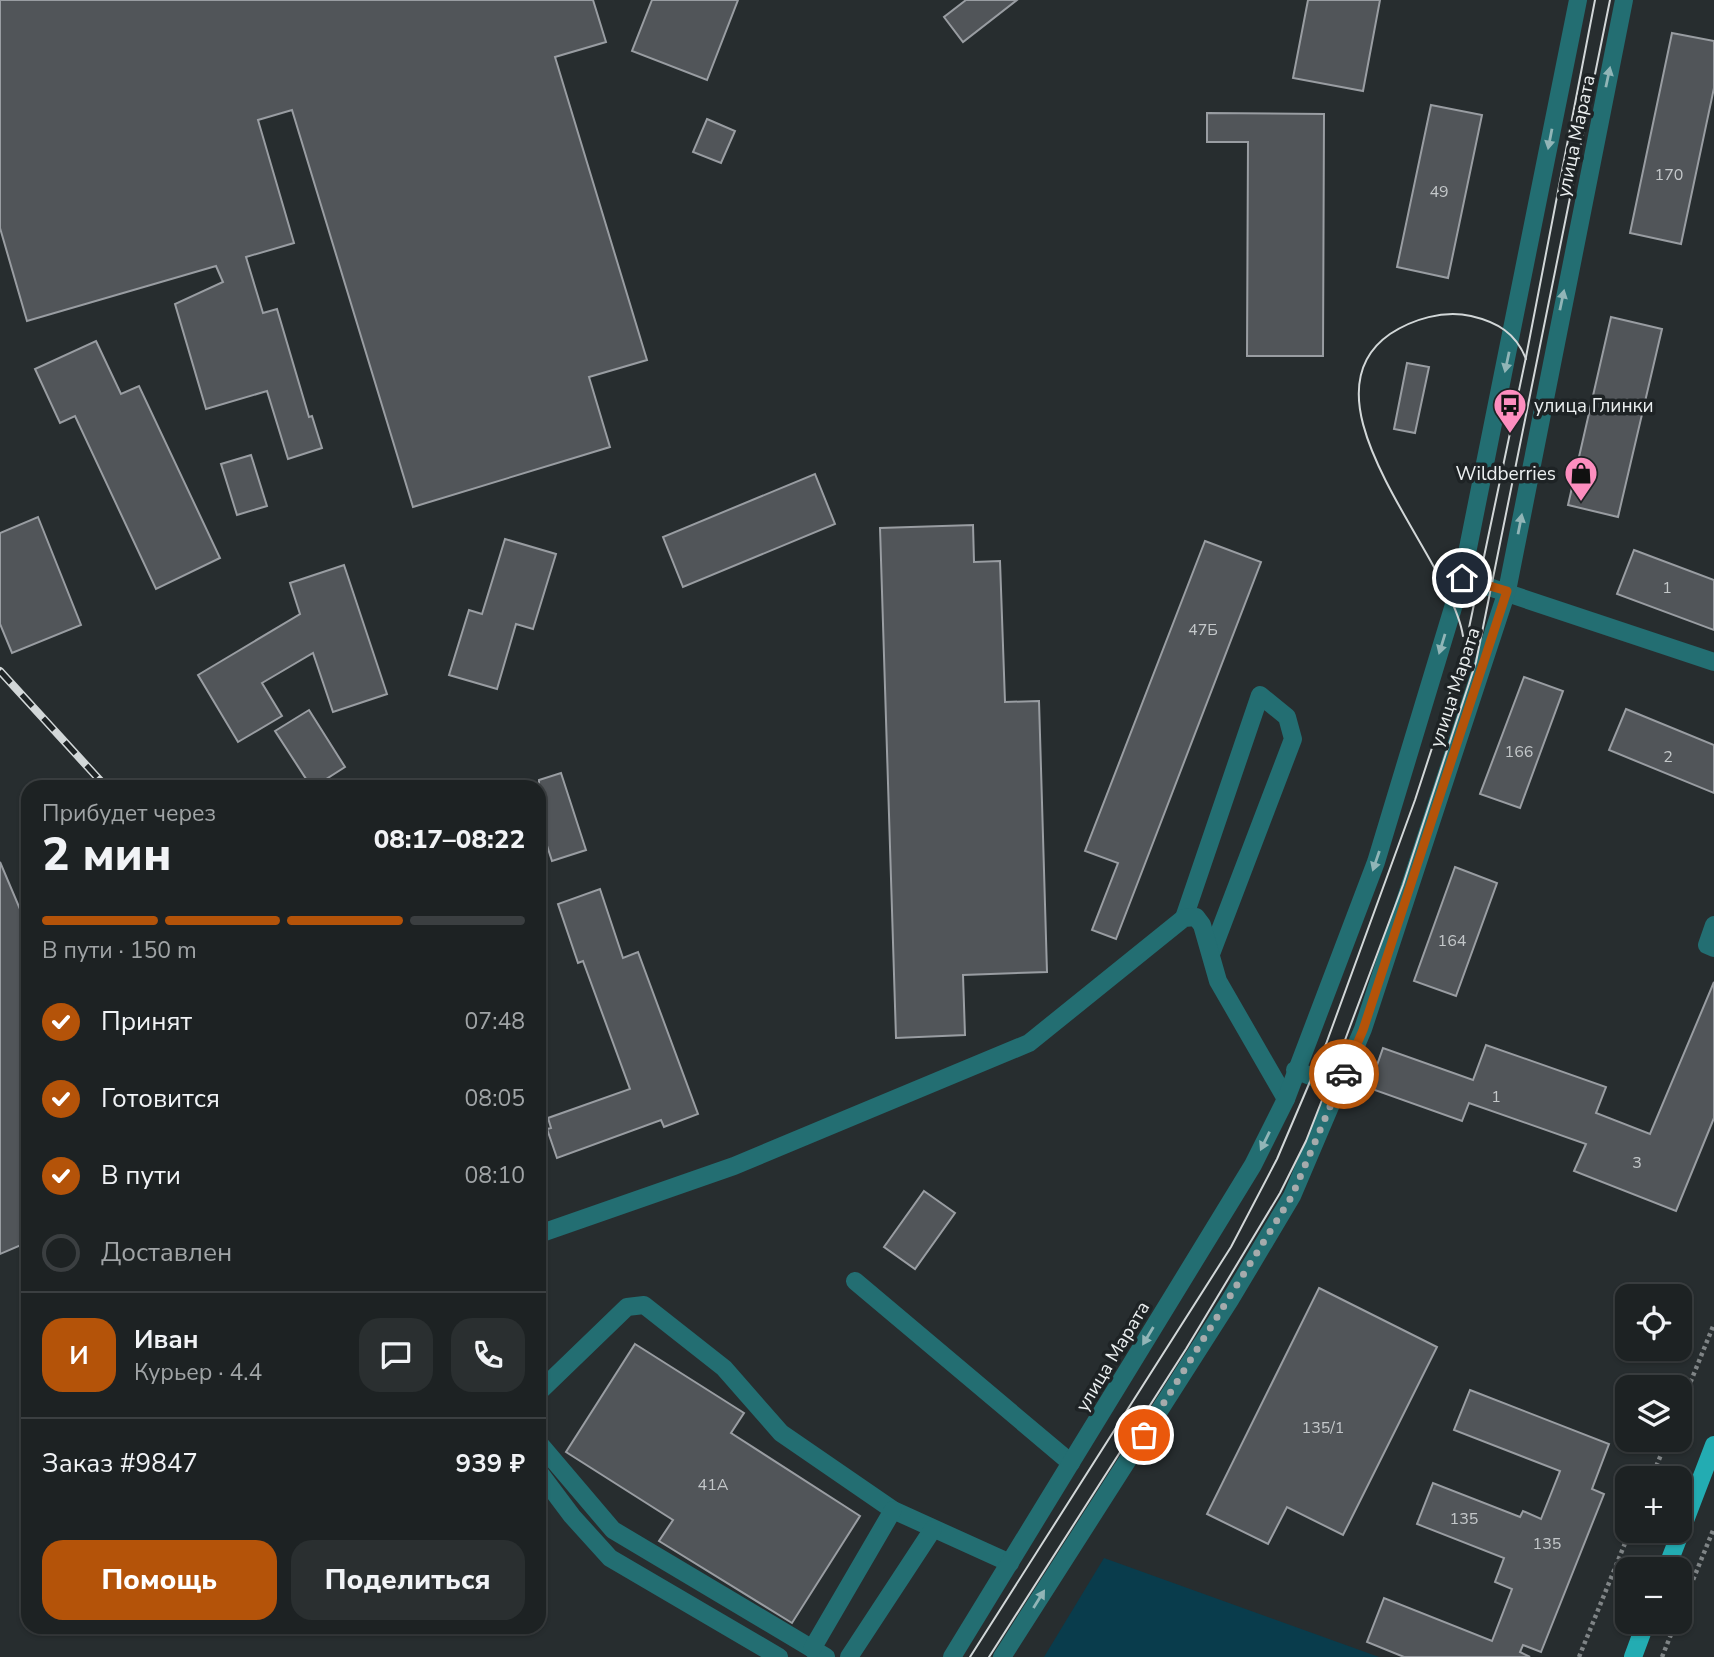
<!DOCTYPE html>
<html lang="ru">
<meta charset="utf-8">
<style>
:root{--surface:#1d2223;--page:#2a2f30;--text:#f1f3f6;--muted:#a0a4a6;--line:#3b3f41;--accent:#b45309}
body{margin:0;font-family:"Nunito Sans",sans-serif;background:var(--page);color:var(--text);height:100vh;display:flex;flex-direction:column;font-size:26px;white-space:nowrap}
*{box-sizing:border-box;margin:0}
p{font-size:23px;color:var(--muted)}
.icon{flex:none;width:38px;height:38px;fill:none;stroke:currentColor;stroke-width:2;stroke-linecap:round;stroke-linejoin:round}
.map{position:relative;flex:1;overflow:hidden}
.sheet{position:absolute;left:21px;top:780px;width:525px;height:854px;display:flex;flex-direction:column;background:var(--surface);border-radius:21px;box-shadow:0 2px 5px #0004,0 0 0 2px var(--line)}
.sheet>*{flex:none}
.fabs{position:absolute;left:1615px;top:1284px;display:grid;gap:14px}
.fabs a{display:grid;place-items:center;width:77px;height:77px;border-radius:14px;background:var(--surface);box-shadow:0 2px 5px #0004,0 0 0 2px var(--line);font-size:35px}
.pin{position:absolute;display:grid;place-items:center;width:60px;height:60px;color:#fff;margin:-30px;border:4px solid #fff;border-radius:50%;box-shadow:0 2px 7px #0007}
.courier{position:absolute;display:grid;place-items:center;width:70px;height:70px;margin:-35px;border:5px solid #b45309;border-radius:50%;background:#fff;color:#222;box-shadow:0 2px 9px #0007}
.headline em{font-style:normal;font-weight:800}
.headline div{display:flex;flex-direction:column-reverse}
.headline{display:flex;align-items:center;justify-content:space-between;height:119px;padding:0 21px}
h1{font-size:46px;font-weight:800;line-height:52px}
.bar{display:grid;grid-template-columns:repeat(4,1fr);gap:10px 7px;align-content:center;height:84px;padding:0 21px}
.bar i{height:9px;border-radius:5px;background:var(--line)}
.bar .active{background:var(--accent)}
.bar p{grid-column:span 4}
.line{display:flex;align-items:center;gap:18px;padding:0 21px;border-top:2px solid var(--line)}
.line div{flex:1}
.round{display:grid;place-items:center;flex:none;width:74px;height:74px;border-radius:21px;background:var(--page)}
ol{padding:0 21px;list-style:none}
li{display:flex;align-items:center;gap:21px;height:77px}
li p{margin-inline-start:auto}
li .icon{padding:7px;border-radius:50%;background:var(--accent);color:#fff;stroke-width:4}
li:last-child{color:var(--muted)}
li i{width:38px;height:38px;border:4px solid var(--line);border-radius:50%}
.action{display:flex;gap:14px;margin-top:auto;padding:14px 21px}
.action a{flex:1;height:80px;border-radius:21px;background:var(--accent);color:#fff;font-size:28px;font-weight:800;line-height:80px;text-align:center}
.action a+a{background:var(--page);color:var(--text)}
.map>svg:first-child{display:block}
.green{fill:#093c4c}
.building{fill:#515559;stroke:#999da2;stroke-width:2}
.lines{fill:none;stroke-linecap:round;stroke-linejoin:round}
.path{stroke:#7f8486;stroke-width:4.5;stroke-dasharray:3.5 3.5;stroke-linecap:butt}
.minor{stroke:#236e72;stroke-width:18}
.major{stroke:#23acb2;stroke-width:18}
.tram{stroke:#d2d7d8;stroke-width:2}
.rail-casing{stroke:#d2d7d8;stroke-width:8}
.rail{stroke:#1e2325;stroke-width:5;stroke-dasharray:16;stroke-linecap:butt}
.oneway{fill:#91b5b7}
.done{stroke:#a6abac;stroke-width:7;stroke-dasharray:0 12.6}
.route{stroke:#b45309;stroke-width:9}
.labels{text-anchor:middle;stroke-width:7;stroke-linejoin:round;paint-order:stroke}
.number-label{font-size:16px;fill:#c4c8ca}
.street-label{font-size:19px;fill:#ebeff0;stroke:#1e2325}
.poi-label{font-size:19px;fill:#ebeff0;stroke:#1e2325;text-anchor:start}
</style>
<div class="map">
<svg width="1714" height="1657" viewBox="0 0 1714 1657">
<rect width="100%" height="100%" fill="#272d2f"/>
<path class="green" d="M 1104,1558 L 1379,1657 L 1044,1657 Z"/>
<g class="building">
<path d="M 0,0 L 593,0 L 606,42 L 555,57 L 647,360 L 589,377 L 610,447 L 413,507 L 292,110 L 258,120 L 294,243 L 246,257 L 263,313 L 277,309 L 309,417 L 312,416 L 322,448 L 288,459 L 267,391 L 206,409 L 175,304 L 223,282 L 216,266 L 27,321 L 0,228 Z"/>
<path d="M 652,0 L 738,0 L 707,80 L 632,51 Z"/>
<path d="M 966,0 L 1017,0 L 963,42 L 944,17 Z"/>
<path d="M 1308,0 L 1380,0 L 1363,91 L 1293,78 Z"/>
<path d="M 1672,33 L 1714,41 L 1714,88 L 1681,244 L 1630,233 Z"/>
<path d="M 1431,105 L 1482,115 L 1448,278 L 1397,267 Z"/>
<path d="M 1207,113 L 1324,114 L 1323,356 L 1247,356 L 1248,142 L 1207,142 Z"/>
<path d="M 707,119 L 735,131 L 721,163 L 693,152 Z"/>
<path d="M 1611,317 L 1662,329 L 1618,517 L 1568,505 Z"/>
<path d="M 96,341 L 121,394 L 139,386 L 220,558 L 156,589 L 75,416 L 60,423 L 35,369 Z"/>
<path d="M 1407,363 L 1429,367 L 1415,433 L 1394,429 Z"/>
<path d="M 251,455 L 267,506 L 237,515 L 221,464 Z"/>
<path d="M 815,474 L 835,524 L 683,587 L 663,537 Z"/>
<path d="M 38,517 L 81,625 L 12,653 L 0,624 L 0,533 Z"/>
<path d="M 973,525 L 974,562 L 1000,561 L 1005,702 L 1039,701 L 1047,972 L 963,975 L 965,1035 L 896,1038 L 880,528 Z"/>
<path d="M 505,539 L 556,554 L 533,629 L 516,624 L 497,689 L 449,675 L 469,610 L 482,614 Z"/>
<path d="M 1205,541 L 1261,562 L 1116,939 L 1092,930 L 1118,863 L 1085,851 Z"/>
<path d="M 1634,550 L 1714,580 L 1714,630 L 1617,594 Z"/>
<path d="M 344,565 L 387,694 L 333,712 L 313,653 L 262,683 L 282,716 L 238,742 L 198,675 L 300,614 L 290,583 Z"/>
<path d="M 1524,677 L 1563,691 L 1520,808 L 1480,794 Z"/>
<path d="M 1626,709 L 1714,745 L 1714,793 L 1609,750 Z"/>
<path d="M 309,710 L 345,767 L 312,788 L 275,731 Z"/>
<path d="M 561,773 L 586,850 L 552,861 L 539,821 L 539,780 Z"/>
<path d="M 0,862 L 28,928 L 28,1242 L 0,1254 Z"/>
<path d="M 1455,867 L 1497,883 L 1456,996 L 1414,981 Z"/>
<path d="M 600,889 L 623,958 L 638,952 L 698,1114 L 664,1127 L 661,1120 L 557,1158 L 547,1129 L 551,1128 L 548,1118 L 630,1089 L 583,961 L 578,963 L 558,904 Z"/>
<path d="M 1714,982 L 1714,1118 L 1676,1211 L 1574,1171 L 1586,1144 L 1469,1103 L 1462,1121 L 1369,1088 L 1383,1048 L 1473,1080 L 1486,1045 L 1606,1087 L 1596,1113 L 1650,1134 Z"/>
<path d="M 924,1191 L 955,1213 L 915,1269 L 884,1247 Z"/>
<path d="M 1319,1288 L 1437,1347 L 1343,1535 L 1287,1507 L 1268,1544 L 1207,1514 Z"/>
<path d="M 635,1344 L 744,1413 L 731,1433 L 860,1516 L 792,1623 L 659,1541 L 673,1520 L 566,1452 Z"/>
<path d="M 1470,1390 L 1609,1444 L 1592,1489 L 1604,1494 L 1541,1652 L 1523,1645 L 1520,1652 L 1530,1657 L 1404,1657 L 1367,1642 L 1384,1598 L 1492,1641 L 1512,1589 L 1495,1582 L 1504,1558 L 1417,1524 L 1433,1483 L 1520,1517 L 1523,1511 L 1541,1519 L 1560,1471 L 1454,1430 Z"/>
</g>
<g class="lines">
<g class="path">
<path d="M 1680,1408 L 1714,1324"/>
<path d="M 1651,1479 L 1667,1440"/>
<path d="M 1680,1612 L 1714,1528"/>
<path d="M 1579,1657 L 1630,1531"/>
<path d="M 1662,1657 L 1676,1622"/>
</g>
<g class="minor">
<path d="M 1462,578 L 1714,662"/>
<path d="M 1184,918 L 1260,695 L 1287,717 L 1293,739 L 1211,954"/>
<path d="M 1714,925 L 1707,945 L 1714,948"/>
<path d="M 1295,1070 L 1339,1087"/>
<path d="M 539,1234 L 734,1166 L 1029,1043 L 1184,918 L 1196,917 L 1202,925 L 1218,981 L 1286,1099"/>
<path d="M 855,1281 L 1071,1463"/>
<path d="M 539,1392 L 627,1307 L 644,1305 L 724,1368 L 781,1433 L 893,1510 L 1010,1563"/>
<path d="M 539,1443 L 613,1530 L 826,1657"/>
<path d="M 539,1472 L 572,1516 L 610,1558 L 779,1657"/>
<path d="M 812,1649 L 893,1510"/>
<path d="M 849,1657 L 933,1529"/>
<path d="M 952,1657 L 1253,1165 L 1286,1099 L 1376,862 L 1462,578 L 1578,0"/>
<path d="M 1002,1657 L 1230,1300 L 1292,1196 L 1363,1029 L 1507,591 L 1624,0"/>
</g>
<g class="major">
<path d="M 1666,1570 L 1714,1445"/>
<path d="M 1633,1657 L 1646,1622"/>
</g>
<g class="tram">
<path d="M 1463,636 C 1451,557 1293,401 1390,334 C 1413,319 1443,310 1471,316 C 1497,322 1516,333 1526,359"/>
<path d="M 970,1657 L 1231,1247 L 1277,1159 L 1326,1044 L 1415,800 L 1465,647 L 1526,357 L 1595,0"/>
<path d="M 989,1657 L 1186,1349 L 1280,1193 L 1306,1141 L 1333,1072 L 1403,885 L 1476,662 L 1610,0"/>
</g>
<defs>
<path id="rail" d="M 0,671 L 107,788"/>
</defs>
<use href="#rail" class="rail-casing"/>
<use href="#rail" class="rail"/>
</g>
<defs><path id="oneway-solid" d="M-6-.8H1V-3.2L6.5 0L1 3.2V.8H-6Z" transform="scale(1.75)"/></defs>
<g class="oneway">
<use href="#oneway-solid" transform="translate(1608 77) rotate(-78)"/>
<use href="#oneway-solid" transform="translate(1550 139) rotate(101)"/>
<use href="#oneway-solid" transform="translate(1562 300) rotate(-78)"/>
<use href="#oneway-solid" transform="translate(1507 362) rotate(102)"/>
<use href="#oneway-solid" transform="translate(1520 524) rotate(-79)"/>
<use href="#oneway-solid" transform="translate(1442 644) rotate(107)"/>
<use href="#oneway-solid" transform="translate(1376 861) rotate(109)"/>
<use href="#oneway-solid" transform="translate(1265 1141) rotate(116)"/>
<use href="#oneway-solid" transform="translate(1148 1336) rotate(121)"/>
<use href="#oneway-solid" transform="translate(1039 1599) rotate(-58)"/>
</g>
<g class="lines">
<path class="done" d="M 1144,1435 L 1292,1196 L 1344,1074"/>
<path class="route" d="M 1344,1074 L 1363,1030 L 1507,591 L 1462,578"/>
</g>
<defs>
<symbol id="bus-pin" viewBox="-11 -11 22 30"><path d="M0 17L-7.5 6A9.5 9.5 0 1 1 7.5 6Z" fill="#fd8ebf" stroke="#1e2325"/><path d="M-5-6H5V4H4V6H2V4H-2V6H-4V4H-5ZM-3.5-4V0h7V-4ZM-3.5 1.2v1.5H-2V1.2ZM2 1.2v1.5H3.5V1.2Z" fill="#111"/></symbol>
<symbol id="shop-pin" viewBox="-11 -11 22 30"><path d="M0 17L-7.5 6A9.5 9.5 0 1 1 7.5 6Z" fill="#fd8ebf" stroke="#1e2325"/><path d="M-5-2.5h2.3a2.7 3.5 0 0 1 5.4 0H5L5.5 6h-11ZM-1.5-2.5h3a1.5 2.3 0 0 0-3 0Z" fill="#111"/></symbol>
</defs>
<g fill-rule="evenodd">
<use href="#bus-pin" x="1491" y="386" width="38" height="52"/>
<use href="#shop-pin" x="1562" y="454" width="38" height="52"/>
</g>
<g class="labels">
<g class="number-label">
<text x="1669" y="180">170</text>
<text x="1439" y="197">49</text>
<text x="1667" y="593">1</text>
<text x="1203" y="635">47Б</text>
<text x="1519" y="757">166</text>
<text x="1668" y="762">2</text>
<text x="1452" y="946">164</text>
<text x="1496" y="1102">1</text>
<text x="1637" y="1168">3</text>
<text x="1323" y="1433">135/1</text>
<text x="713" y="1490">41А</text>
<text x="1464" y="1524">135</text>
<text x="1547" y="1549">135</text>
</g>
<g class="street-label">
<text transform="translate(1575 136) rotate(-78)" y="7">улица Марата</text>
<text transform="translate(1454 687) rotate(-72)" y="7">улица Марата</text>
<text transform="translate(1112 1356) rotate(-59)" y="7">улица Марата</text>
</g>
<g class="poi-label">
<text x="1534" y="412">улица Глинки</text>
<text x="1556" y="480" text-anchor="end">Wildberries</text>
</g>
</g>
</svg>
<div class="fabs">
<a><svg class="icon" aria-label="locate" viewBox="0 0 24 24"><circle cx="12" cy="12" r="6"/><path d="M12 2v4M12 18v4M2 12h4M18 12h4"/></svg></a>
<a><svg class="icon" aria-label="layers" viewBox="0 0 24 24"><path d="M12 4l9 5-9 5-9-5zM3 14l9 5 9-5"/></svg></a>
<a>+</a>
<a>−</a>
</div>
<div class="pin" style="left:1144px;top:1435px;background:#ea580c"><svg class="icon" aria-label="bag" viewBox="0 0 24 24"><path d="M5 8h14l-1 12H6zM9 8a3 3 0 0 1 6 0"/></svg></div>
<div class="pin" style="left:1462px;top:578px;background:#1f2937"><svg class="icon" aria-label="home" viewBox="0 0 24 24"><path d="M3 11l9-7 9 7M6 9v11h12V9"/></svg></div>
<div class="courier" style="left:1344px;top:1074px"><svg class="icon" aria-label="car" viewBox="0 0 24 24"><path d="M5 17H2v-5l4-1 3-4h7l3 4 3 1v5h-3M9 17h6M6 11h13"/><circle cx="7" cy="17" r="2"/><circle cx="17" cy="17" r="2"/></svg></div>
<section class="sheet">
<div class="headline"><div><h1>2 мин</h1><p>Прибудет через</p></div><em>08:17–08:22</em></div>
<div class="bar"><i class="active"></i><i class="active"></i><i class="active"></i><i></i><p>В пути · 150 m</p></div>
<ol>
<li><svg class="icon" aria-label="check" viewBox="0 0 24 24"><path d="M5 12l5 5 9-10"/></svg>Принят<p>07:48</p></li>
<li><svg class="icon" aria-label="check" viewBox="0 0 24 24"><path d="M5 12l5 5 9-10"/></svg>Готовится<p>08:05</p></li>
<li><svg class="icon" aria-label="check" viewBox="0 0 24 24"><path d="M5 12l5 5 9-10"/></svg>В пути<p>08:10</p></li>
<li><i></i>Доставлен</li>
</ol>
<div class="line" style="height:126px"><b class="round" style="background:var(--accent);color:#fff">И</b><div><b>Иван</b><p>Курьер · 4.4</p></div><a class="round"><svg class="icon" aria-label="chat" viewBox="0 0 24 24"><path d="M4 5h16v11H9l-5 4z"/></svg></a><a class="round"><svg class="icon" aria-label="phone" viewBox="0 0 24 24"><path d="M5 4h4l2 5-3 2q2 4 5 5l2-3 5 2v4C11 20 4 13 5 4z"/></svg></a></div>
<div class="line" style="height:91px"><div>Заказ #9847</div><b>939 ₽</b></div>
<div class="action"><a>Помощь</a><a>Поделиться</a></div>
</section>
</div>
